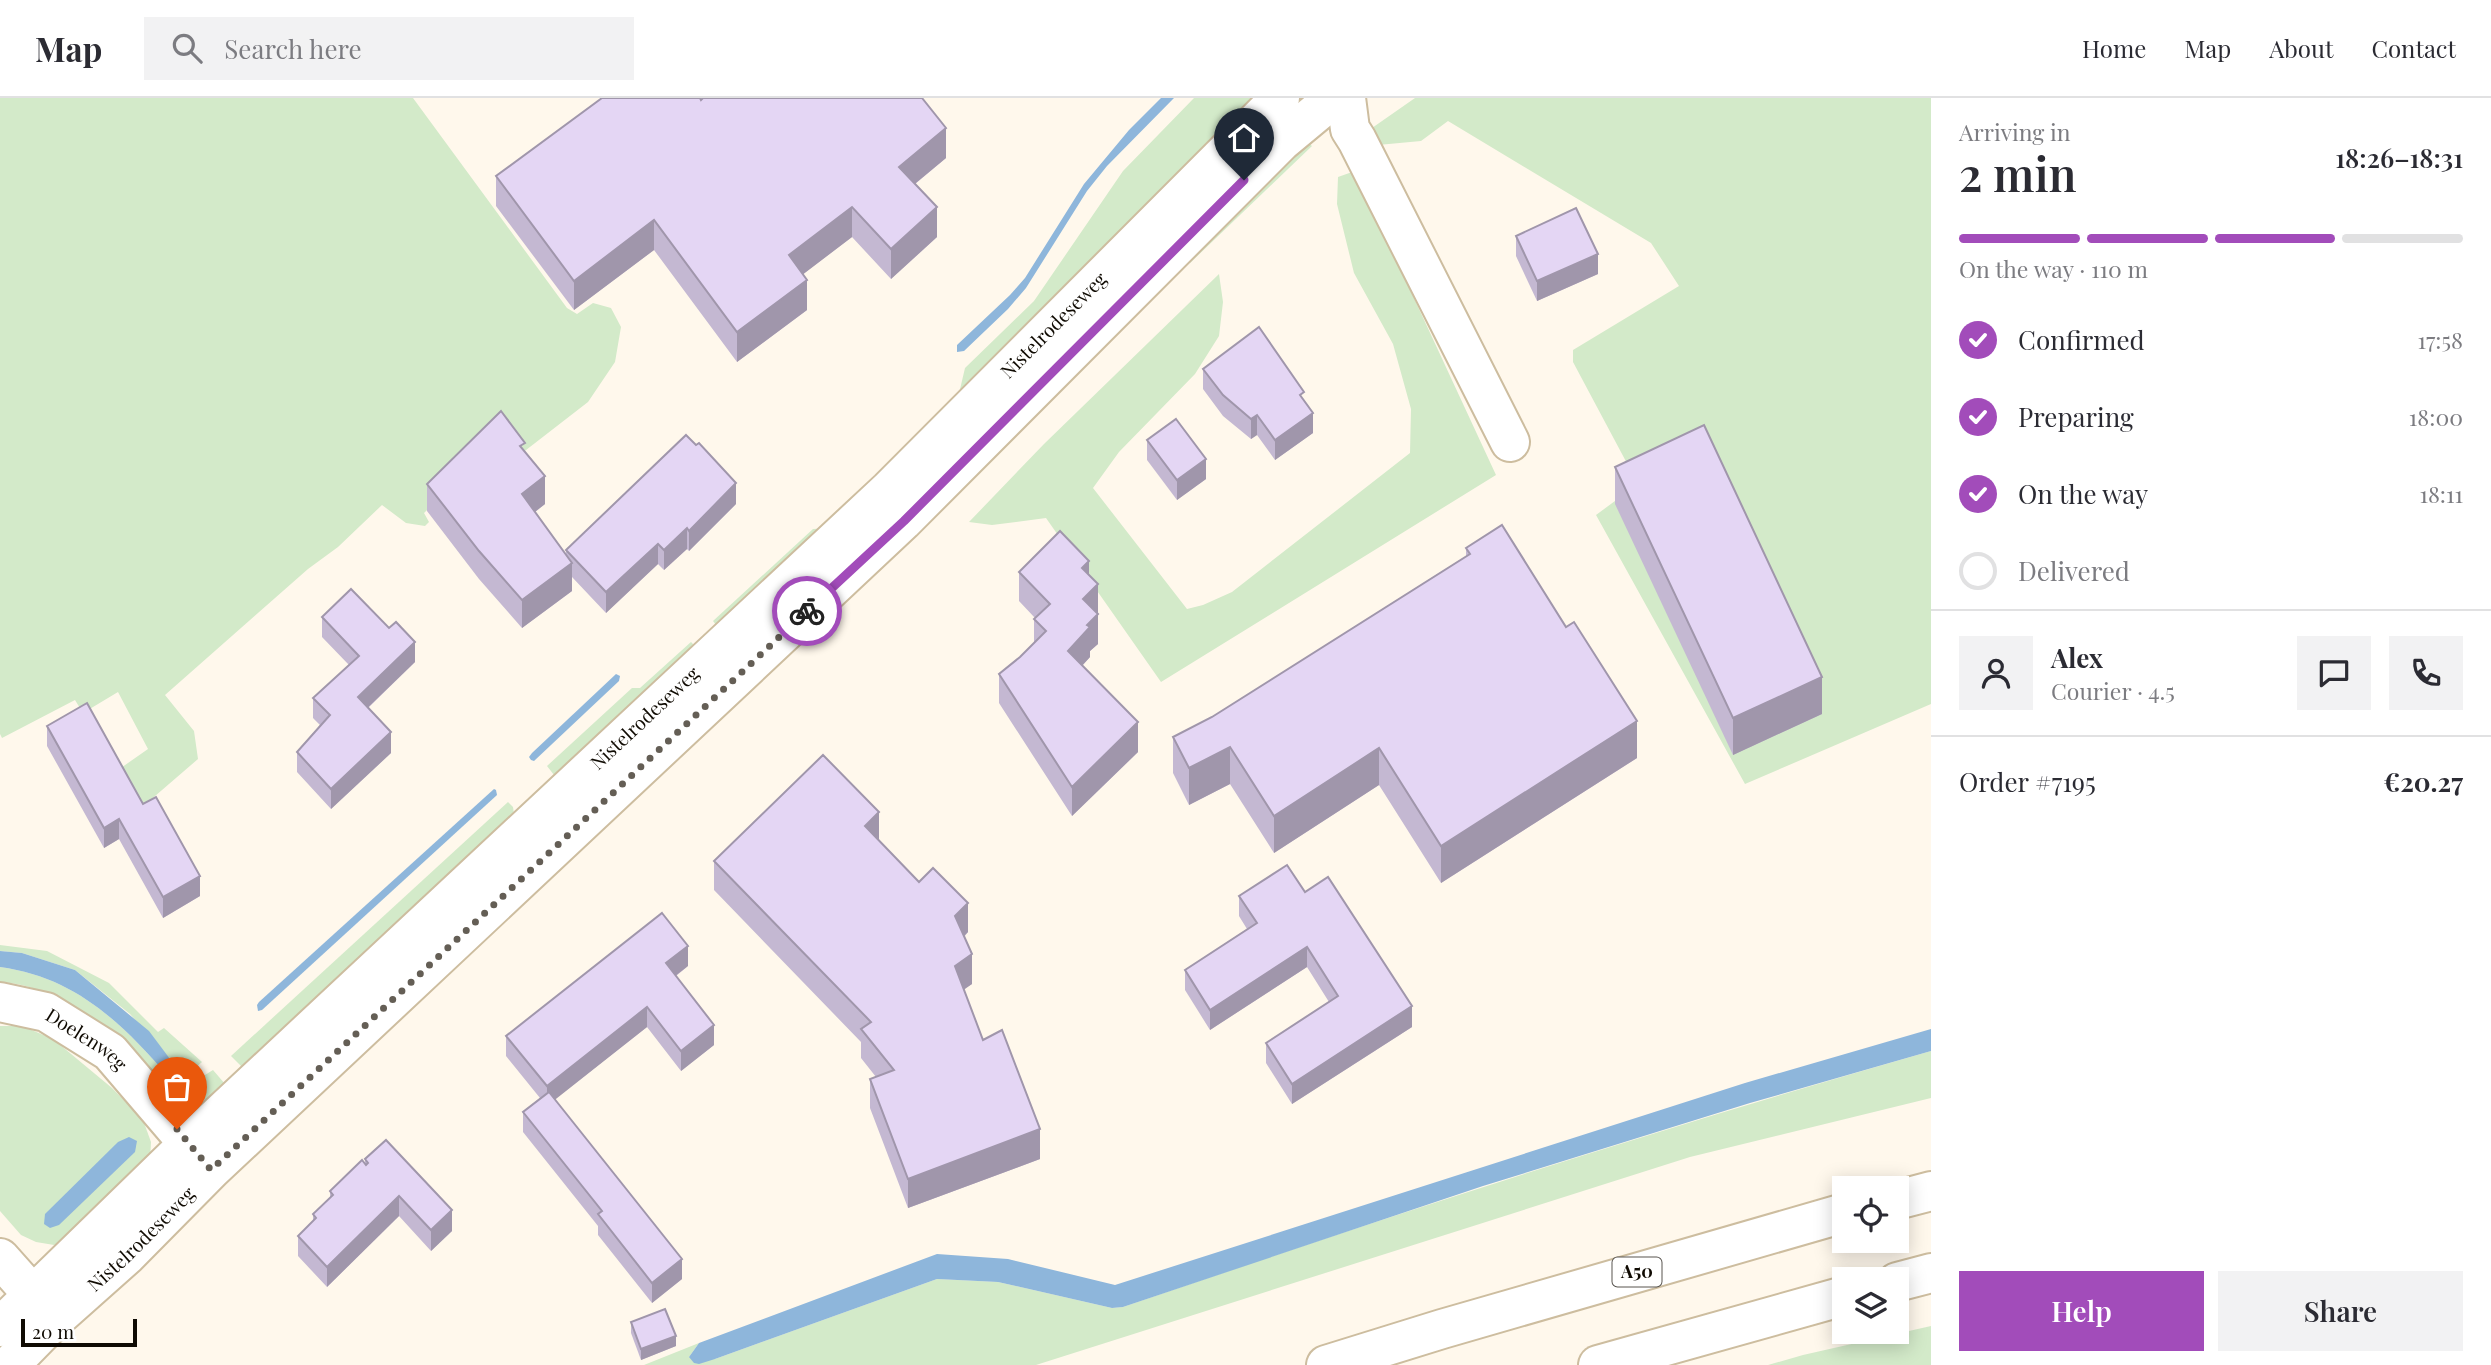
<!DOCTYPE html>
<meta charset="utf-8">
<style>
:root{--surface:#fff;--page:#f2f2f3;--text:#2b2b33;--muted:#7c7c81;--line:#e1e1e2;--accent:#a24cba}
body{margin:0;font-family:"Playfair Display",serif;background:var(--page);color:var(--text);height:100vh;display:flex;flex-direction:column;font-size:26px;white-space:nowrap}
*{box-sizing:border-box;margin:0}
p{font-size:23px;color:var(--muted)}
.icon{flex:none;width:38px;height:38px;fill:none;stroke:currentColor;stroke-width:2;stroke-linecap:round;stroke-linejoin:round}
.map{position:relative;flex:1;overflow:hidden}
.sheet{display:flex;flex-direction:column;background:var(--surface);width:560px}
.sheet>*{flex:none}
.fabs{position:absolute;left:1832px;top:1078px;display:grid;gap:14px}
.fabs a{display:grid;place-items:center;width:77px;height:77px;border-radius:0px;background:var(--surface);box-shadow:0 4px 18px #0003;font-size:35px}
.scale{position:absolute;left:21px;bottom:18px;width:116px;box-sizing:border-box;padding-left:7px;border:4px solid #100b03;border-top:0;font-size:19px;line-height:24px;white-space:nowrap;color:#100b03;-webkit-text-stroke:5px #fff;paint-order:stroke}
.pin{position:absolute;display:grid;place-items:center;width:60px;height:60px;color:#fff;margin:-72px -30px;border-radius:50% 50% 50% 0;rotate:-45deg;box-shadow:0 0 7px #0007}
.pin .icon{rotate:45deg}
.courier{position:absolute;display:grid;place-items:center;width:70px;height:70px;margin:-35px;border:5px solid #a24cba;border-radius:50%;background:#fff;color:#222;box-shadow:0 2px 9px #0007}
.summary em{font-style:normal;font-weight:600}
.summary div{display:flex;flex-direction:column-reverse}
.summary{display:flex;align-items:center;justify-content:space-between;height:119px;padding:0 28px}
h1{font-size:46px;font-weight:600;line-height:52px}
.bar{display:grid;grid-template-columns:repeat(4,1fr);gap:10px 7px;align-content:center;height:84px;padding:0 28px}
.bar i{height:9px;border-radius:5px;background:var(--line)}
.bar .selected{background:var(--accent)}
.bar p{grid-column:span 4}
.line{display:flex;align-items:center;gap:18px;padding:0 28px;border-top:2px solid var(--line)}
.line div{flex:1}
.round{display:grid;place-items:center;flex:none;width:74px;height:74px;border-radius:0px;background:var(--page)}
ol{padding:0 28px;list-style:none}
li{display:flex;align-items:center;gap:21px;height:77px}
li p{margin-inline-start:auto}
li .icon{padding:7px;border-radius:50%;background:var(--accent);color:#fff;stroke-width:4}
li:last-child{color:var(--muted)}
li i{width:38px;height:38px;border:4px solid var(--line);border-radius:50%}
.primary-button{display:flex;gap:14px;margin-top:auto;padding:14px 28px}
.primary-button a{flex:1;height:80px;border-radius:0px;background:var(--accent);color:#fff;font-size:28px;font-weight:600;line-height:80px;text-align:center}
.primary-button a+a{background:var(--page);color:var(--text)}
header{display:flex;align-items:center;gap:42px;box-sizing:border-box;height:98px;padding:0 35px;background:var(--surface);border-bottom:2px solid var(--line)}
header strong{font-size:33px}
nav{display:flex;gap:38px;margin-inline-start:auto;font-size:24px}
.search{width:490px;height:63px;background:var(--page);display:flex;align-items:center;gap:18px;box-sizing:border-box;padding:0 24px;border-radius:0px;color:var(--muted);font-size:26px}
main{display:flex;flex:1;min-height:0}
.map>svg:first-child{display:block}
.green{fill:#d3eac9}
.water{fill:#8eb6db}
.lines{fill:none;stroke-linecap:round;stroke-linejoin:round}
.minor-casing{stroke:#cdbd9f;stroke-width:42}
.highway-casing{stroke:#cdbd9f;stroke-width:42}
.minor{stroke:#fff;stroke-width:38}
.highway{stroke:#fff;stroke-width:38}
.wall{fill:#c4b8d2}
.shaded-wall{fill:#a096ab}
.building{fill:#e4d6f4;stroke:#a096ab;stroke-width:2}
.done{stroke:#645e55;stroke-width:7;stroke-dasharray:0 12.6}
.route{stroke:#a24cba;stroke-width:9}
.labels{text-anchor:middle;stroke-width:6;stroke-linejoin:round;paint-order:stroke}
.shield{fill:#fff;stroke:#58544f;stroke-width:2}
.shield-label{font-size:18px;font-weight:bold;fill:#100b03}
.street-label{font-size:19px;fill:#100b03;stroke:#fff}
</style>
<header>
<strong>Map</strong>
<div class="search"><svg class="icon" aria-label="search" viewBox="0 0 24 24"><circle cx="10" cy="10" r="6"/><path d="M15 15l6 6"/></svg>Search here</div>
<nav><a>Home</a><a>Map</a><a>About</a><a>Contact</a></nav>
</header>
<main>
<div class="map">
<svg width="1931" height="1267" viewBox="0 0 1931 1267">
<rect width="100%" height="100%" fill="#fff8ec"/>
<g class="green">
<path d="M 0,0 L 413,0 L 567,210 L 577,216 L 593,205 L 611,210 L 621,229 L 615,264 L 588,304 L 517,359 L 500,339 L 424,415 L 429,424 L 425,428 L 406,425 L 382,407 L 338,449 L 308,471 L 165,597 L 194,633 L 198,661 L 140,711 L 118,672 L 148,651 L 118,594 L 83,615 L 75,602 L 2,640 L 0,636 Z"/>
<path d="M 1194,0 L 1267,0 L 957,304 L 965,270 L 1034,203 L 1123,73 Z"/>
<path d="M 1415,0 L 1931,0 L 1931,606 L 1745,686 L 1596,417 L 1638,386 L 1573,264 L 1573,252 L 1679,188 L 1651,145 L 1448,23 L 1421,43 L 1378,47 L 1372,30 Z"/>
<path d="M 1303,41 L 1312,48 L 1190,165 L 1182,155 Z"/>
<path d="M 1355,73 L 1496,377 L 1161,584 L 1046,420 L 992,427 L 969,424 L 1044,346 L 1219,176 L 1223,204 L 1219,238 L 1195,276 L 1119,354 L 1093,390 L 1187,511 L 1203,507 L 1232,494 L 1410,355 L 1411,311 L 1393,246 L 1354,175 L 1337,106 L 1338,79 Z"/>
<path d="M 830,430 L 719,531 L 713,523 L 813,431 Z"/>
<path d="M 691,544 L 698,551 L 558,682 L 547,668 L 632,590 L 640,590 Z"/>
<path d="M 508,704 L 513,709 L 515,723 L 250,977 L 231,958 Z"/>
<path d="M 0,847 L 47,853 L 109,885 L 158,934 L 164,930 L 202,964 L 186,978 L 172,986 L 161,974 L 153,981 C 108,941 64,887 0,884 L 0,869 C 74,879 120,923 167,977 L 179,977 L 192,967 L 188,962 L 177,966 L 170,961 L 130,916 L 75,872 L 22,855 L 0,853 Z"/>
<path d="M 0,928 L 22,928 L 53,941 L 112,990 L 143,1022 L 151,1044 L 150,1063 L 72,1142 L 54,1147 L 36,1144 L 21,1137 L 0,1113 Z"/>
<path d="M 1931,953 L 1931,1000 L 1690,1059 L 1036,1267 L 644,1267 L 699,1245 L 689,1259 L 715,1261 L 937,1181 L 998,1184 L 1112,1210 L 1123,1209 C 1390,1117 1659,1031 1931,953 Z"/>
<path d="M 213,972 L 231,993 C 211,1004 195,1005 173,997 Z"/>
<path d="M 1931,1228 L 1931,1267 L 1768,1267 L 1803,1257 Z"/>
</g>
<g class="water">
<path d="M 1161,0 L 1174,0 L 1107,68 L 1087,93 L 1026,190 L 1008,211 L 964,253 L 957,254 L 957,247 L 1010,197 L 1025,180 L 1084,86 L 1129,32 Z"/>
<path d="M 616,576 L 620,578 L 619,583 L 534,663 L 531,662 L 529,659 L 532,655 Z"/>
<path d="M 494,691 L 496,692 L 497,697 L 262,912 L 258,913 L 257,907 L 259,904 Z"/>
<path d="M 0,853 L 22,855 L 75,872 L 149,933 L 170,961 L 177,966 L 191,962 L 192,967 C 184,974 178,980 167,977 C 120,923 74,879 0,869 Z"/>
<path d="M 1931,931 L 1931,953 L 1750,1005 L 1483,1088 L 1123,1209 L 1112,1210 L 998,1184 L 937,1181 L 715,1261 L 699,1266 L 694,1265 L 689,1259 L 699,1245 L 937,1156 L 1008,1161 L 1115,1187 L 1745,985 Z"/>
<path d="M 129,1039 L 137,1043 L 135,1054 L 59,1127 L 50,1130 L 44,1126 L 45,1116 L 118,1044 Z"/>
</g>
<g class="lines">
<defs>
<g id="minor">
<path d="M 1346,0 L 1350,31 L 1357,42 L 1510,344"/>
<path id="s1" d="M 0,904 L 46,914 L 110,954 L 204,1064"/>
<path d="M 0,1160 L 50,1216"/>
<path id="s2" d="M 0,1229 L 189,1045 L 889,392 L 1280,0"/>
<path id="s3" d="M 10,1267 L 55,1221 L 127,1157 L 211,1072 L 903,423 L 1281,44 L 1334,0"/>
</g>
<g id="highway">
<path d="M 1897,1102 L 1931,1093"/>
<path d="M 1897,1184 L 1931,1175"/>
<path d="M 1326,1267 L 1442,1231 L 1844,1115"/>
<path d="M 1598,1267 L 1844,1198"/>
</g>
</defs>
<use href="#minor" class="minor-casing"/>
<use href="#highway" class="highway-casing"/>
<use href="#minor" class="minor"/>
<use href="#highway" class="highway"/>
</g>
<g class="wall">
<path d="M 701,2 L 946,60 L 915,86 L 937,139 L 891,181 L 852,139 L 803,176 L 807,212 L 737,264 L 654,152 L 574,212 L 496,108 L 496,78 Z"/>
<path d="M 1516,138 L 1598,176 L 1537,203 L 1516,158 Z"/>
<path d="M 1203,271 L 1304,302 L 1313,335 L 1275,362 L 1257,337 L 1251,341 L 1223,318 L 1203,291 Z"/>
<path d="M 1147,342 L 1206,381 L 1177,402 L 1147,362 Z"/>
<path d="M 525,353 L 545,406 L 535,414 L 566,456 L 566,452 L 736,406 L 689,453 L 687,451 L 664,472 L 658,466 L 606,515 L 572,479 L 572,493 L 522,530 L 479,481 L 427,413 L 427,386 Z"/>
<path d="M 1615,369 L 1822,616 L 1733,657 L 1615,406 Z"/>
<path d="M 1466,450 L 1637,660 L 1441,785 L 1379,687 L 1274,755 L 1230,686 L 1189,707 L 1173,675 L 1173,639 L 1212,619 L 1466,458 Z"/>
<path d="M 1019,474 L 1089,477 L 1098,516 L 1098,546 L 1090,553 L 1090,559 L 1082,568 L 1138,654 L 1072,718 L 999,605 L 999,576 L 1020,559 L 1034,545 L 1034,521 L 1035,520 L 1019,503 Z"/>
<path d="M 322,519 L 415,564 L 368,610 L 391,655 L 331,711 L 297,674 L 297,654 L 320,627 L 313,620 L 313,600 L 349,567 L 322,539 Z"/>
<path d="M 47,628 L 143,706 L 200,798 L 163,820 L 119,741 L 104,750 L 47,648 Z"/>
<path d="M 879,743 L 968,834 L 964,839 L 972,886 L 963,891 L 983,942 L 1040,1061 L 908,1110 L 870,1010 L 870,981 L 876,979 L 861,960 L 861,944 L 714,792 L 714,763 Z"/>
<path d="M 1305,794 L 1412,929 L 1292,1006 L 1266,965 L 1266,945 L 1329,904 L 1307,869 L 1210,932 L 1185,892 L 1185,872 L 1247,831 L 1239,818 L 1239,798 Z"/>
<path d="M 688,868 L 676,878 L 714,947 L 681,973 L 647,929 L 555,1001 L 682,1181 L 652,1205 L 598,1137 L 598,1128 L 523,1034 L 523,1014 L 540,1000 L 506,958 L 506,938 Z"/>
<path d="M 365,1061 L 452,1133 L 431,1153 L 399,1118 L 327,1189 L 298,1158 L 298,1138 L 313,1123 L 313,1116 L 330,1101 L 330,1093 L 365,1065 Z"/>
<path d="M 631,1224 L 676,1248 L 641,1262 L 631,1235 Z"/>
</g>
<g class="shaded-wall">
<path d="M 946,30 L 946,60 L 899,99 L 899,69 Z"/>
<path d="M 852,109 L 852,139 L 789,187 L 789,157 Z"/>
<path d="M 937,109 L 937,139 L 891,181 L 891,151 Z"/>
<path d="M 654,122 L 654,152 L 574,212 L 574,183 Z"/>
<path d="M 1598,156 L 1598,176 L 1537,203 L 1537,183 Z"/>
<path d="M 807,182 L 807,212 L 737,264 L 737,234 Z"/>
<path d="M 1313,315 L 1313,335 L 1275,362 L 1275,342 Z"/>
<path d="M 1257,317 L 1257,337 L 1251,341 L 1251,321 Z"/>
<path d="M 1206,361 L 1206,381 L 1177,402 L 1177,382 Z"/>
<path d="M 545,378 L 545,406 L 522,424 L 522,396 Z"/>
<path d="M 736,385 L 736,406 L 689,453 L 689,433 Z"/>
<path d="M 687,430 L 687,451 L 664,472 L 664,452 Z"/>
<path d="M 658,446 L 658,466 L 606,515 L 606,494 Z"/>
<path d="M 1089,463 L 1089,492 L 1082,470 Z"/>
<path d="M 572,465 L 572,493 L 522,530 L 522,502 Z"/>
<path d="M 1098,486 L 1098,546 L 1090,553 L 1090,559 L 1068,583 L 1068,553 L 1083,501 Z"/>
<path d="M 415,544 L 415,564 L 358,619 L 358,599 Z"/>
<path d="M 1822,579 L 1822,616 L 1733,657 L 1733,620 Z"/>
<path d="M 1637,623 L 1637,660 L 1441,785 L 1441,748 Z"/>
<path d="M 1138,624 L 1138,654 L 1072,718 L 1072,689 Z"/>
<path d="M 391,634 L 391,655 L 331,711 L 331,691 Z"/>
<path d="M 1230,649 L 1230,686 L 1189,707 L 1189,670 Z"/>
<path d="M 1379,650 L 1379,687 L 1274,755 L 1274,718 Z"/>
<path d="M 879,714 L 879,744 L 865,728 Z"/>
<path d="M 119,721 L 119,741 L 104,750 L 104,730 Z"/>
<path d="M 200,778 L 200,798 L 163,820 L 163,799 Z"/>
<path d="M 968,805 L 968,834 L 955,847 L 955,818 Z"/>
<path d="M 688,848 L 688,868 L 666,885 L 666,865 Z"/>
<path d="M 1307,849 L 1307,869 L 1210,932 L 1210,912 Z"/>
<path d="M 972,856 L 972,886 L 955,898 L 955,868 Z"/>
<path d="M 1412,908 L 1412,929 L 1292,1006 L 1292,986 Z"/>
<path d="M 647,909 L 647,929 L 547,1008 L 547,988 Z"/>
<path d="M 714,927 L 714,947 L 681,973 L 681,953 Z"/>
<path d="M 1040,1031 L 1040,1061 L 908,1110 L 908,1081 Z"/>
<path d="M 399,1098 L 399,1118 L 327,1189 L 327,1169 Z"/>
<path d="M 452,1112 L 452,1133 L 431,1153 L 431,1132 Z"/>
<path d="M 682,1161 L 682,1181 L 652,1205 L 652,1185 Z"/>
<path d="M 676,1238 L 676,1248 L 641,1262 L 641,1251 Z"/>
</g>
<g class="building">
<path d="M 602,0 L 700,0 L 701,2 L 703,0 L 922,0 L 946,30 L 899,69 L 937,109 L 891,151 L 852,109 L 789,157 L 807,182 L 737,234 L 654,122 L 574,183 L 496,78 Z"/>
<path d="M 1576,110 L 1598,156 L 1537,183 L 1516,138 Z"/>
<path d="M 1259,229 L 1304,294 L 1300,297 L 1313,315 L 1275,342 L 1257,317 L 1251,321 L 1223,297 L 1203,271 Z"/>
<path d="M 501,313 L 525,345 L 520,348 L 545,378 L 522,396 L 572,465 L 522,502 L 479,453 L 427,386 Z"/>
<path d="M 1176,321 L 1206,361 L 1177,382 L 1147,342 Z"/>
<path d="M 1704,327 L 1822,579 L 1733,620 L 1615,369 Z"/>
<path d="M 686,337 L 696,347 L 699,345 L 736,385 L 689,433 L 687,430 L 664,452 L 658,446 L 606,494 L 566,452 Z"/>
<path d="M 1502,427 L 1566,529 L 1574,524 L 1637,623 L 1441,748 L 1379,650 L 1274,718 L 1230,649 L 1189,670 L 1173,639 L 1212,619 L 1470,456 L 1466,450 Z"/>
<path d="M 1060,433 L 1089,463 L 1082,470 L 1098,486 L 1083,501 L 1098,516 L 1087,527 L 1090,529 L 1068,553 L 1138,624 L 1072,689 L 999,576 L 1020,559 L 1046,533 L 1034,521 L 1050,506 L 1019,474 Z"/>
<path d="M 351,491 L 389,530 L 396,524 L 415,544 L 358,599 L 391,634 L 331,691 L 297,654 L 330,617 L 313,600 L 359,558 L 322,519 Z"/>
<path d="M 87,605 L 143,706 L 156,699 L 200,778 L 163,799 L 119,721 L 104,730 L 47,628 Z"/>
<path d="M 823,657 L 879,714 L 865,728 L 919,784 L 933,770 L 968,805 L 955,818 L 972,856 L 955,868 L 983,942 L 1002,932 L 1040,1031 L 908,1081 L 870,981 L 894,972 L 861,931 L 871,924 L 714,763 Z"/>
<path d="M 1287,767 L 1305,794 L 1328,779 L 1412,908 L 1292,986 L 1266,945 L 1338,898 L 1307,849 L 1210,912 L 1185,872 L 1257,825 L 1239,798 Z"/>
<path d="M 662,815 L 688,848 L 666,865 L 714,927 L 681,953 L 647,909 L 547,988 L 506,938 Z"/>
<path d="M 549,994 L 682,1161 L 652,1185 L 598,1116 L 602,1113 L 523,1014 Z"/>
<path d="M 386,1042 L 452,1112 L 431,1132 L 399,1098 L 327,1169 L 298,1138 L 316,1120 L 313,1116 L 333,1097 L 330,1093 L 362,1062 L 366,1067 L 368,1065 L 365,1061 Z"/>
<path d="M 665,1211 L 676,1238 L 641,1251 L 631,1224 Z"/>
</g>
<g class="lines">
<path class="done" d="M 177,1031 L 211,1072 L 807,513"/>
<path class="route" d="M 807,513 L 904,423 L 1244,82"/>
</g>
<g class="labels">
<rect class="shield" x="1612.5" y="1159.5" width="49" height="29" rx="5"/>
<g class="shield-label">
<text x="1637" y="1180">A50</text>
</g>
<g class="street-label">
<text dy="7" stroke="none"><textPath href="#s2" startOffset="1454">Nistelrodeseweg</textPath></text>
<text dy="7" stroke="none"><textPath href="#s2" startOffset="887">Nistelrodeseweg</textPath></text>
<text dy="7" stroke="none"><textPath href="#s1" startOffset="96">Doelenweg</textPath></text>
<text dy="7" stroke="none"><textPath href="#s3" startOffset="182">Nistelrodeseweg</textPath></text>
</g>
</g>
</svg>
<div class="fabs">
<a><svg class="icon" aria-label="locate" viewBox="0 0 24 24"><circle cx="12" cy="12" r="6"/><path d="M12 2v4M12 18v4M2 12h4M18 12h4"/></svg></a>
<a><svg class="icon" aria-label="layers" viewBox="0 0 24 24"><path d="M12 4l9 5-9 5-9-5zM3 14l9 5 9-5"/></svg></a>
</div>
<div class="scale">20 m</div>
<div class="pin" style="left:177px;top:1031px;background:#ea580c"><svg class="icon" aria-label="bag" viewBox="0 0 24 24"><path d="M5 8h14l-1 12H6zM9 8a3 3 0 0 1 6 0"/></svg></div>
<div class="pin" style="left:1244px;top:82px;background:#1f2937"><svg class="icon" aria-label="home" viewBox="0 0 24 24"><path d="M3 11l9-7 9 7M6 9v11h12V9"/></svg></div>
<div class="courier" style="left:807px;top:513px"><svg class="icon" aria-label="bike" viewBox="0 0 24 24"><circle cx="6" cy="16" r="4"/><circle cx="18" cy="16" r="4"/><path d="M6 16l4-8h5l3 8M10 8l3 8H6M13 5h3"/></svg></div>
</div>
<section class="sheet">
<div class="summary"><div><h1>2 min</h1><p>Arriving in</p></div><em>18:26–18:31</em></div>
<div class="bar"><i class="selected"></i><i class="selected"></i><i class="selected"></i><i></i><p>On the way · 110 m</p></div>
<ol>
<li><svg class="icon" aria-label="check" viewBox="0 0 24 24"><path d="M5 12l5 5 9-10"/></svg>Confirmed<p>17:58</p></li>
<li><svg class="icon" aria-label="check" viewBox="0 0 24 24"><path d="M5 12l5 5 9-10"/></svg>Preparing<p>18:00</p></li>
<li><svg class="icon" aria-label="check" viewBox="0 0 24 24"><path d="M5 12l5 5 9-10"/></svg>On the way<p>18:11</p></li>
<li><i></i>Delivered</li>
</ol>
<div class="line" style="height:126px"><a class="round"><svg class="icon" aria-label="person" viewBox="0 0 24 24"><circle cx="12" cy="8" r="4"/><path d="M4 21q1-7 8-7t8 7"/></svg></a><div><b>Alex</b><p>Courier · 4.5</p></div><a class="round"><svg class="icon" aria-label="chat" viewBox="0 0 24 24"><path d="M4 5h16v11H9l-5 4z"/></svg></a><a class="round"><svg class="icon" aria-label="phone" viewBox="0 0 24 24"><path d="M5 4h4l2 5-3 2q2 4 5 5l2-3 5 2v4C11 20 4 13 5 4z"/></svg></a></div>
<div class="line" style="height:91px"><div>Order #7195</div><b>€20.27</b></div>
<div class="primary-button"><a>Help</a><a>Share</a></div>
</section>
</main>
